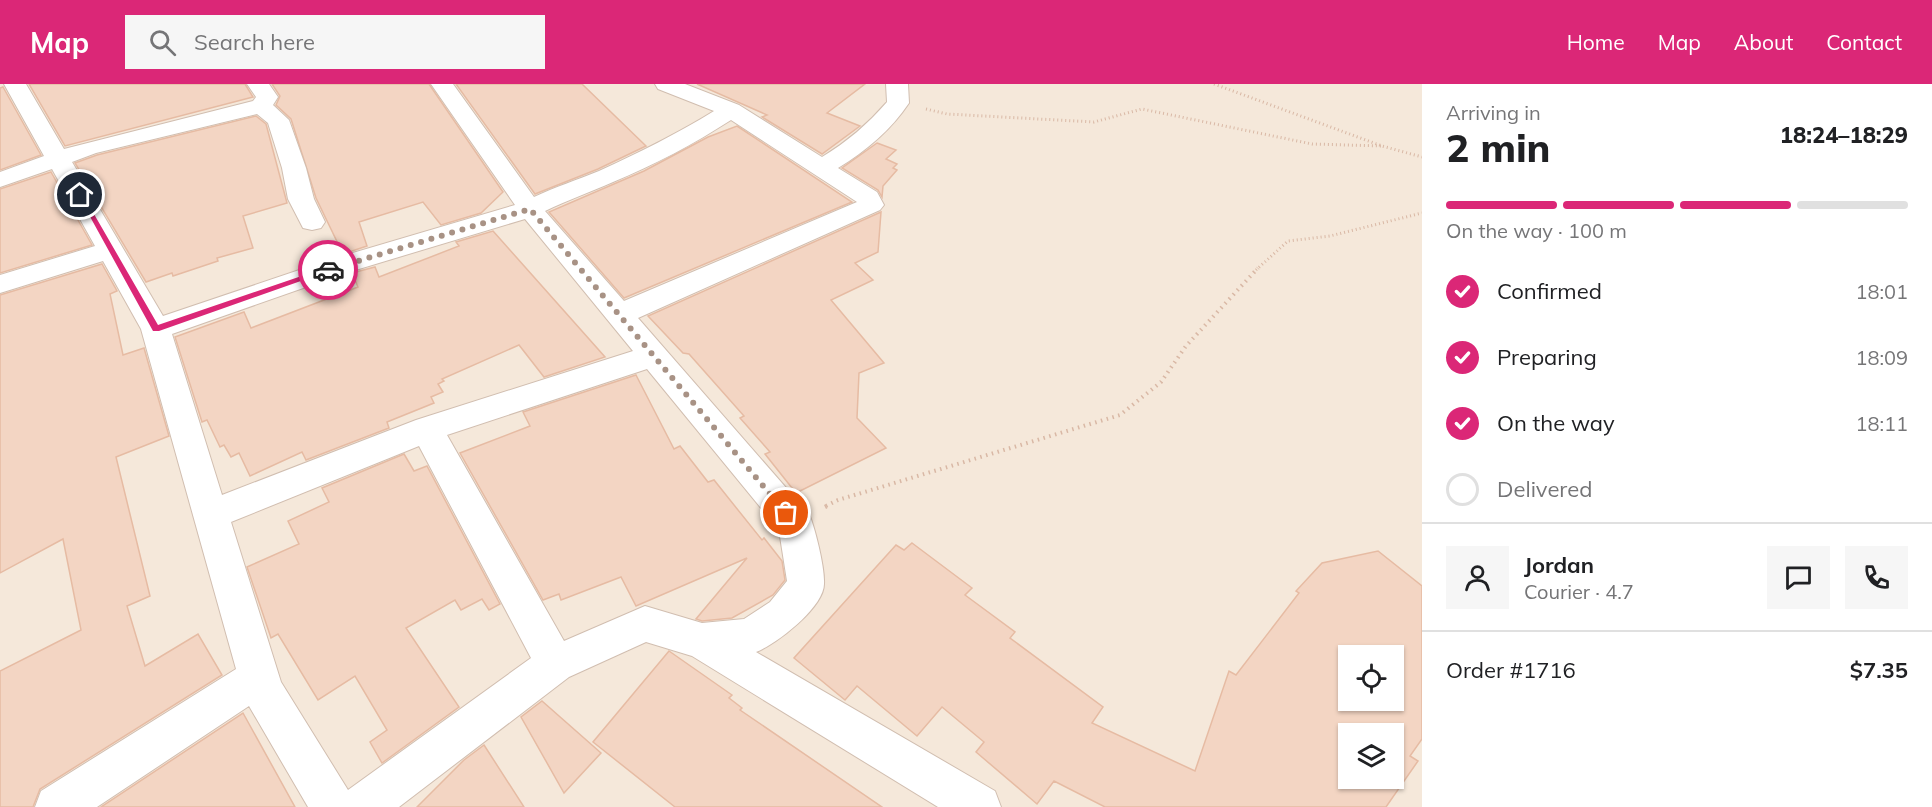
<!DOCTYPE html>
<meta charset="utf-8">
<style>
:root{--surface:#fff;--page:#f6f6f6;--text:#202124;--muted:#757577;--line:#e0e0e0;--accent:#db2777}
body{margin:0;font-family:Mulish,sans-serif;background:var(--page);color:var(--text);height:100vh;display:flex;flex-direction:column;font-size:22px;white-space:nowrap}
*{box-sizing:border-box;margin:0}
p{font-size:20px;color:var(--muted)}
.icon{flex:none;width:33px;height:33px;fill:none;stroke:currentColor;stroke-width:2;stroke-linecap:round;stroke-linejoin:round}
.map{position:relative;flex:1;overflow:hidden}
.sheet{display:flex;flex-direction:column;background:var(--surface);width:510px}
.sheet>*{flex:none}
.controls{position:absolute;left:1338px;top:561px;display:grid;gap:12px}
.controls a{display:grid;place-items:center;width:66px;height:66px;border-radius:0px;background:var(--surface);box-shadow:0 2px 4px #0004;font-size:30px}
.pin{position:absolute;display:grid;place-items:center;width:51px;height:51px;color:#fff;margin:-26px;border:3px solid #fff;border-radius:50%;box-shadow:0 2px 6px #0007}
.courier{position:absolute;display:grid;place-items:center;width:60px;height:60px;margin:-30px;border:4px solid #db2777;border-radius:50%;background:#fff;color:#222;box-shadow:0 2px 8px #0007}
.overview em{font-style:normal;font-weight:800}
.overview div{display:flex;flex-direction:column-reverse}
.overview{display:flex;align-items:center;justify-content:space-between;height:102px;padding:0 24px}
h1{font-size:39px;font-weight:800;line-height:45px}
.bar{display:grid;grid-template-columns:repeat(4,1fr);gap:9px 6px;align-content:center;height:72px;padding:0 24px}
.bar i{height:8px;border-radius:4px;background:var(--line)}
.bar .selected{background:var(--accent)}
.bar p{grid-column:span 4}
.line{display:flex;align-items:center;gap:15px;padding:0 24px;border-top:2px solid var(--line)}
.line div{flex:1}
.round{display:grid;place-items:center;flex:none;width:63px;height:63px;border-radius:0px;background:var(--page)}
ol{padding:0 24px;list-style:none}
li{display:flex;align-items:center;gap:18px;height:66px}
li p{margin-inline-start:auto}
li .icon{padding:6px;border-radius:50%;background:var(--accent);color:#fff;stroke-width:4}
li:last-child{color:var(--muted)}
li i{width:33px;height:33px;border:3px solid var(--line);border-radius:50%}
header{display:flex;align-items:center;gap:36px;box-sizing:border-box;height:84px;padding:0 30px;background:var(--accent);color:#fff}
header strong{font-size:28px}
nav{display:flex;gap:33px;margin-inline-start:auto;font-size:21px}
.search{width:420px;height:54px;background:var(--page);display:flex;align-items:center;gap:15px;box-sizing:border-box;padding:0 21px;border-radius:0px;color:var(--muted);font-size:22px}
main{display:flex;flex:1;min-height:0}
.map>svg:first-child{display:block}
.residential{fill:#f5e8da;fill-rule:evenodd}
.building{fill:#f3d5c3;stroke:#e6bba3;stroke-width:1.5;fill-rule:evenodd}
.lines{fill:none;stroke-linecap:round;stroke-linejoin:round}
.minor-casing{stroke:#d1beb0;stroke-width:2}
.path-far2{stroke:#d9b8a5;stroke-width:3;stroke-dasharray:1 3;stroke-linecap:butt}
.path-far1{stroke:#d9b8a5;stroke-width:4;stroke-dasharray:1.5 4.5;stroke-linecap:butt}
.path{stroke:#d9b8a5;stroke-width:4.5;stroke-dasharray:1.5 5;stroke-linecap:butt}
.minor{fill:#fff;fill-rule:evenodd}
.route{fill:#db2777}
.done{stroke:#a89285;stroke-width:6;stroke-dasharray:0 10.8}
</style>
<header>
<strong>Map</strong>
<div class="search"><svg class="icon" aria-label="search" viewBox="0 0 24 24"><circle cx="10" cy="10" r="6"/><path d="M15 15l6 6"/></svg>Search here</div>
<nav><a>Home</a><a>Map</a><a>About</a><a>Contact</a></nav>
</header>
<main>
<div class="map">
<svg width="1422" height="723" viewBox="0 0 1422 723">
<rect width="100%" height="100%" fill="#fdf6ec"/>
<path class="residential" d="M 0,0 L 1422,0 L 1422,723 L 0,723 ZM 1348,572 L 1394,572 L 1394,616 L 1348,616 ZM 1348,650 L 1394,650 L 1394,694 L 1348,694 Z"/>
<g class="building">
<path d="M 29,0 L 245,0 L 253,13 L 65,62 Z"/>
<path d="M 272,0 L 429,0 L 503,108 L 481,129 L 441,141 L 423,118 L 359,138 L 367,162 L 343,170 L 316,114 L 291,35 L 276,21 L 280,12 Z"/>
<path d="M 456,0 L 582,0 L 646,62 L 598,85 L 535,110 Z"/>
<path d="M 697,0 L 865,0 L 827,29 L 860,42 L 822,70 L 762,33 L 767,31 Z"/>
<path d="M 3,3 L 41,71 L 0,86 L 0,4 Z"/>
<path d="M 256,32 L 266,40 L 287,119 L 243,132 L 253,164 L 217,174 L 218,177 L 173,192 L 172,189 L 146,198 L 75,79 L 97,71 Z"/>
<path d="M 737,42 L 852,118 L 624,214 L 549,128 L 644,87 L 708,53 Z"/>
<path d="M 877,59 L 896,66 L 886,75 L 897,80 L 893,84 L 897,86 L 883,102 L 882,113 L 878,106 L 842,84 Z"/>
<path d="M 51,88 L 92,161 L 0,189 L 0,105 Z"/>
<path d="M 881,128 L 878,168 L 855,179 L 873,196 L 831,216 L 884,279 L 859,289 L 857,334 L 886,364 L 796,409 L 765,370 L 770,368 L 740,334 L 744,332 L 689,270 L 683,269 L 648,232 Z"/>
<path d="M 493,147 L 605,273 L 544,293 L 519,261 L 442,295 L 444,297 L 438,300 L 443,308 L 431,313 L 434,319 L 387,338 L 389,344 L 306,376 L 302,368 L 250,392 L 239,369 L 231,373 L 224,361 L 220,363 L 207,336 L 202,338 L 175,253 L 244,228 L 251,244 L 358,203 L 352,189 L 375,183 L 379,193 L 459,162 L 456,158 Z"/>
<path d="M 102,180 L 117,207 L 110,210 L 123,271 L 144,264 L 169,352 L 116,373 L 150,512 L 127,522 L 145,582 L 198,550 L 222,591 L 40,705 L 33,723 L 0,723 L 0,587 L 81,546 L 63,455 L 0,489 L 0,211 Z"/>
<path d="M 636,291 L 674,365 L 680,362 L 708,398 L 714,396 L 762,456 L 764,454 L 782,477 L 785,496 L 773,511 L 732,534 L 702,537 L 696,535 L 747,474 L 636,522 L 621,493 L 561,516 L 559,510 L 543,516 L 460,369 L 530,342 L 523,328 Z"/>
<path d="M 404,370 L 414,387 L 427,382 L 500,520 L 489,526 L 482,515 L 461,526 L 455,516 L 406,544 L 459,623 L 382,679 L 370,658 L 387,646 L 355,592 L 318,616 L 278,550 L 271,554 L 247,483 L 299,460 L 288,437 L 329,418 L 322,404 Z"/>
<path d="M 912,459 L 972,504 L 965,511 L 1015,548 L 1010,554 L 1103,623 L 1092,639 L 1195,687 L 1229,587 L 1236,591 L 1299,509 L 1296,507 L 1322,479 L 1378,467 L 1422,502 L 1422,655 L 1410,672 L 1418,677 L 1386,723 L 1105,723 L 1054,697 L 1037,720 L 976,668 L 984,658 L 942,623 L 917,652 L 857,602 L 845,616 L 794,574 L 896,461 L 904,466 ZM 1348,572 L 1394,572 L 1394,616 L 1348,616 ZM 1348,650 L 1394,650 L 1394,694 L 1348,694 Z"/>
<path d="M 669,567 L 732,611 L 729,614 L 742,624 L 740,626 L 882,723 L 675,723 L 593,658 Z"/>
<path d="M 542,617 L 601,669 L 564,709 L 521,633 Z"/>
<path d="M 243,629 L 295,723 L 101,723 Z"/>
<path d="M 484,661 L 524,723 L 417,723 L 464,676 Z"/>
</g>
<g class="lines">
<defs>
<path id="minor" d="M 4,0 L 26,0 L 64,65 L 253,17 L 256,13 L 247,0 L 269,0 L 278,13 L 273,21 L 289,36 L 306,84 L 314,115 L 325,138 L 321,144 L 312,146 L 303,144 L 288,115 L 282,84 L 268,39 L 257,30 L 96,69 L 72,78 L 163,232 L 329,176 L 515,121 L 431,0 L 453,0 L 534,113 C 555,103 577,96 599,87 C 638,69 677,50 714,27 L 658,5 L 655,0 L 685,0 L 739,21 L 822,73 C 847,58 868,40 887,18 L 886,0 L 908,0 L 909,19 C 891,46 866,67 838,84 L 877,108 L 884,121 L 880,126 L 638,234 L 809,430 C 815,444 825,484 824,500 C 824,523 777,560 756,568 L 995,707 L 1001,723 L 938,723 L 692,572 L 646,558 L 569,593 L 399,723 L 308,723 L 249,622 L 97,723 L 35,723 L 41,707 L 236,585 L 141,245 L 103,177 L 0,209 L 0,191 L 95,162 L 52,85 L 0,103 L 0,88 L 44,72 ZM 731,36 L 857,118 L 624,217 L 545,127 C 568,116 590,108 613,98 C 654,81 694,60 731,36 ZM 525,135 L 633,267 L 416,336 L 222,411 L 172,250 L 349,188 ZM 647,285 L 779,446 L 787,497 L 770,518 L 744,535 L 702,539 L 645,522 L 564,557 L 447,351 ZM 419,362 L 531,574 L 348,706 L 281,598 L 231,438 Z"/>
</defs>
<use href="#minor" class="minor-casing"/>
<g class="path-far2">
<path d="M 1214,0 L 1382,62 L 1422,73"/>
<path d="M 926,25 L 947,30 L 1094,38 L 1142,25 L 1312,60 L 1382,62"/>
<path d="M 1256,186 L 1288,157 L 1330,152 L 1422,129"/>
</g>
<path class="path-far1" d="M 826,422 L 838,416 L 1120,331 L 1161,298 L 1186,262 L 1258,184"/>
<path class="path" d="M 825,423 L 829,421"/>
<use href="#minor" class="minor"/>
</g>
<path class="route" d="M 77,109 L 83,111 L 158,241 L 325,184 L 332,186 L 159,247 L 153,247 Z"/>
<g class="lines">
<path class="done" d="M 328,186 L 530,125 L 786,429"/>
</g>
</svg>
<div class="controls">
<a><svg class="icon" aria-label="locate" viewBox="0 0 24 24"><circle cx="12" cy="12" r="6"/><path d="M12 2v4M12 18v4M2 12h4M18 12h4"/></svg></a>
<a><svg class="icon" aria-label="layers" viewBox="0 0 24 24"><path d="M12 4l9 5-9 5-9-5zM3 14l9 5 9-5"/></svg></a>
</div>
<div class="pin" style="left:786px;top:429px;background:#ea580c"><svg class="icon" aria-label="bag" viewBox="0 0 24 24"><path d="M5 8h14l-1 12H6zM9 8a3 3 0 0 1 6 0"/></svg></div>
<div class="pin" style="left:80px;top:111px;background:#1f2937"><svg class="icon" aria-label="home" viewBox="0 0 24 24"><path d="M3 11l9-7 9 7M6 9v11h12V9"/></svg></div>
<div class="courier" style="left:328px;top:186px"><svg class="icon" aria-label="car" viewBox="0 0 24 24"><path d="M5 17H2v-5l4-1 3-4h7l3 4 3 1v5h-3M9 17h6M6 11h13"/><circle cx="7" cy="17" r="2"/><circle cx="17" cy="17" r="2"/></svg></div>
</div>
<section class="sheet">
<div class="overview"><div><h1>2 min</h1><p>Arriving in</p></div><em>18:24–18:29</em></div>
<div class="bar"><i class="selected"></i><i class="selected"></i><i class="selected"></i><i></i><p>On the way · 100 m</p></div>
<ol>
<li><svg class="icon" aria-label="check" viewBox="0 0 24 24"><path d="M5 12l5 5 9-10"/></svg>Confirmed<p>18:01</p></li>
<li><svg class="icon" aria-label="check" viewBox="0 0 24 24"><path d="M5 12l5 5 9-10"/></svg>Preparing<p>18:09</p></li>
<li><svg class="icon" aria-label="check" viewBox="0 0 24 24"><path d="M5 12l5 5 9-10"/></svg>On the way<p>18:11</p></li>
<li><i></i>Delivered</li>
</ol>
<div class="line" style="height:108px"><a class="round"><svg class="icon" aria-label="person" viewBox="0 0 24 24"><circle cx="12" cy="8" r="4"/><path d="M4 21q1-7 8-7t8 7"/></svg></a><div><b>Jordan</b><p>Courier · 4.7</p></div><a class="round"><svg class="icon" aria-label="chat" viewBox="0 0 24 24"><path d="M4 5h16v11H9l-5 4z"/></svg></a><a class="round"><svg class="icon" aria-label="phone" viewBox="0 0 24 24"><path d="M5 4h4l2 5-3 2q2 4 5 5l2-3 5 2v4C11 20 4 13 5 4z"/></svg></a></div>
<div class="line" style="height:78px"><div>Order #1716</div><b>$7.35</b></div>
</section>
</main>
